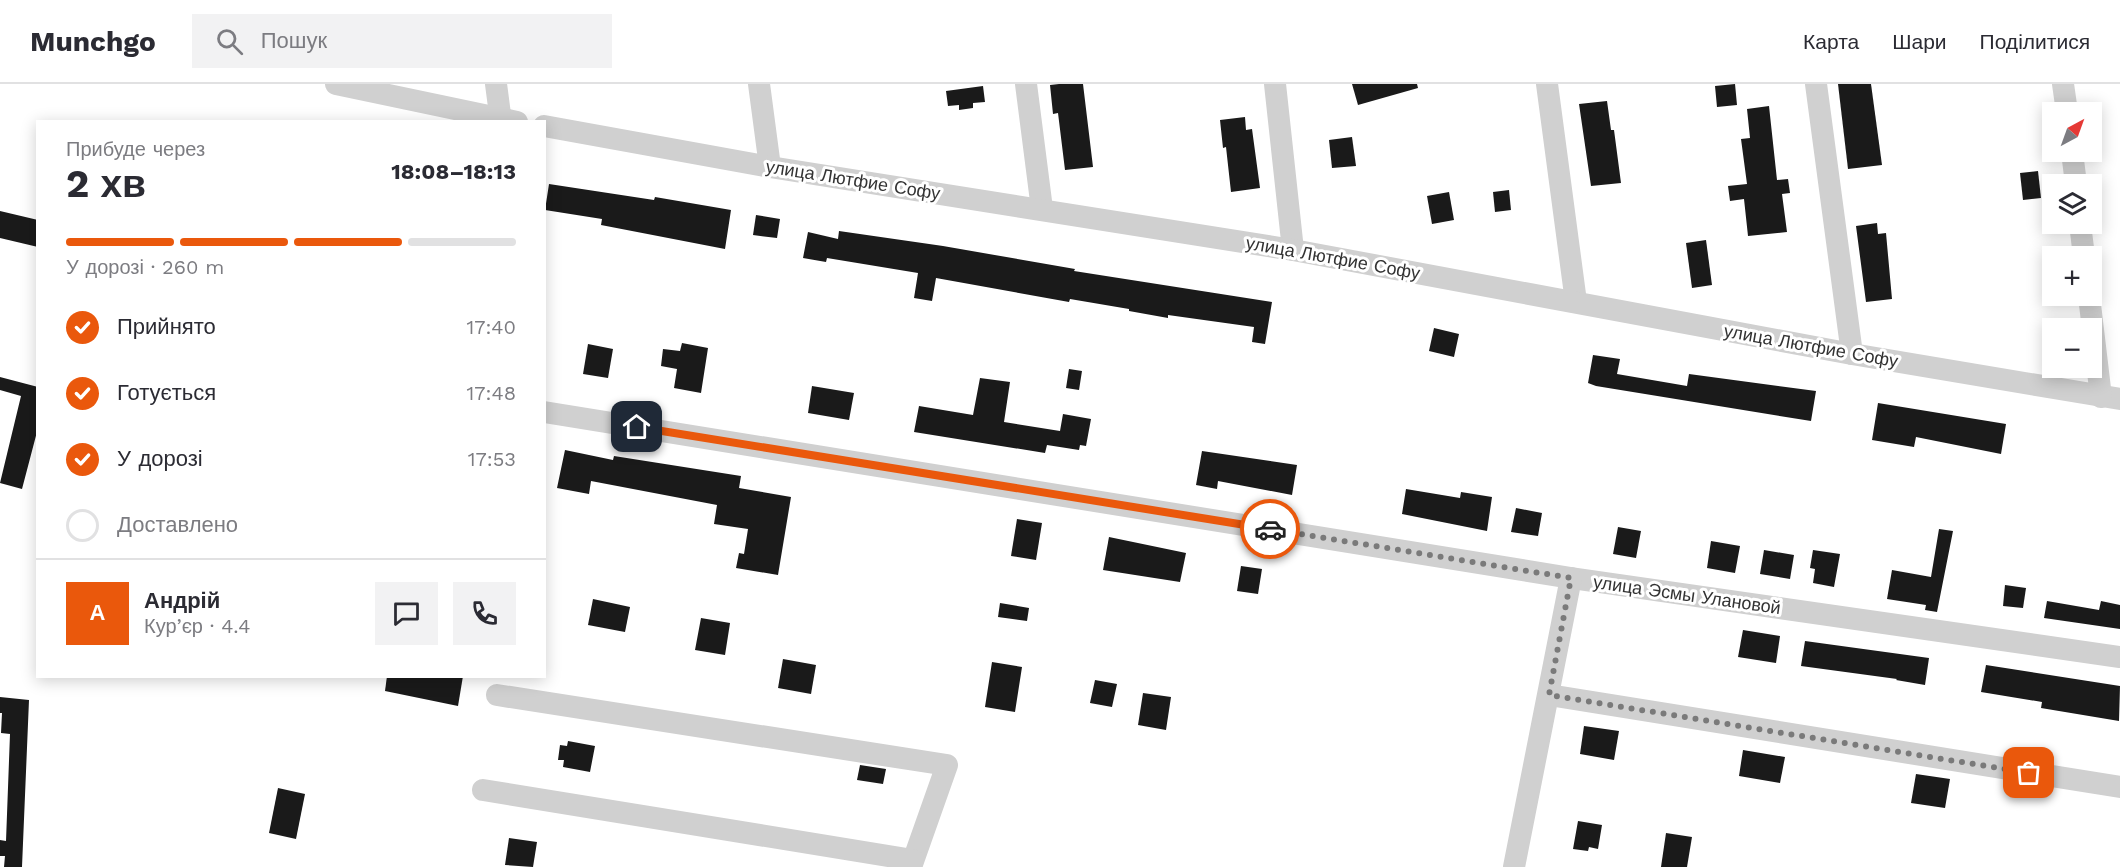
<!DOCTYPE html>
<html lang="uk">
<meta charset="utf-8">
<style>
:root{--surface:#fff;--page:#f2f2f3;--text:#2b2b33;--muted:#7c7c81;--line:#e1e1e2;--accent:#ea580c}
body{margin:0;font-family:"Work Sans",sans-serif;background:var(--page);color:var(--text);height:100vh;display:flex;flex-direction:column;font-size:22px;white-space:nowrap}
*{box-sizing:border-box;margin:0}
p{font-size:20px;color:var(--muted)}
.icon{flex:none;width:33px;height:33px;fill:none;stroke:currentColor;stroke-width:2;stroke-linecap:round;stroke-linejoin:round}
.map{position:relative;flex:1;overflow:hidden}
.side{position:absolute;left:36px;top:36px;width:510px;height:558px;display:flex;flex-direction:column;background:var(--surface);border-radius:0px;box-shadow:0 3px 15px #0003}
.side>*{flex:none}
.needle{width:39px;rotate:41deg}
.controls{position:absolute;left:2042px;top:18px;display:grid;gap:12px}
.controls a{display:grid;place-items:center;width:60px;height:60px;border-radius:0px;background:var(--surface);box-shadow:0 3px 15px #0003;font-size:30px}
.pin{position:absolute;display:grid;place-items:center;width:51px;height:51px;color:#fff;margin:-26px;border-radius:12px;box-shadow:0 3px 9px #0006}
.courier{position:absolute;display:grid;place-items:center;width:60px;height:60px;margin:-30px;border:4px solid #ea580c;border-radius:50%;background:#fff;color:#222;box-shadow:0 2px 8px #0007}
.summary em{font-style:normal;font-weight:700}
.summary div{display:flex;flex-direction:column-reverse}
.summary{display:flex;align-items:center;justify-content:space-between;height:102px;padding:0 30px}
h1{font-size:39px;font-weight:700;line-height:45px}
.bar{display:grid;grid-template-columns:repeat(4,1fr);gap:9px 6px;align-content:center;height:72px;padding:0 30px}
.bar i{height:8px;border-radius:4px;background:var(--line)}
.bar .on{background:var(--accent)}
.bar p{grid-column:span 4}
.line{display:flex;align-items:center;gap:15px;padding:0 30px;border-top:2px solid var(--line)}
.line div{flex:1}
.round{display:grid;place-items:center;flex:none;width:63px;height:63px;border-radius:0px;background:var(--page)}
ol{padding:0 30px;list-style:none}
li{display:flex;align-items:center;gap:18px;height:66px}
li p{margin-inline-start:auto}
li .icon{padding:6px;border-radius:50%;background:var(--accent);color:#fff;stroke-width:4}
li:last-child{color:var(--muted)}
li i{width:33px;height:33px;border:3px solid var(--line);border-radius:50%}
header{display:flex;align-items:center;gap:36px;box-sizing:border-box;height:84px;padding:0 30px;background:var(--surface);border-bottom:2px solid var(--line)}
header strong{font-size:28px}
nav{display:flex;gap:33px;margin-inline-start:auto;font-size:21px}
.search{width:420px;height:54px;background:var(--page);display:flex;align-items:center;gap:15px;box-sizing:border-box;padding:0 21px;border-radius:0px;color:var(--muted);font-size:22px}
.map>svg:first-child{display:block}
.building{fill:#1a1a1a}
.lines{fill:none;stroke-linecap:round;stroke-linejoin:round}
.minor{stroke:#d0d0d0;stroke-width:22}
.done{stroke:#7a7a7a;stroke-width:6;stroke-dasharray:0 10.8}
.route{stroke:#ea580c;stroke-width:8}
.labels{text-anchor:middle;stroke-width:6;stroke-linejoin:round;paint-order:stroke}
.street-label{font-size:18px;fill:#333;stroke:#fff}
</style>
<header>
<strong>Munchgo</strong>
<div class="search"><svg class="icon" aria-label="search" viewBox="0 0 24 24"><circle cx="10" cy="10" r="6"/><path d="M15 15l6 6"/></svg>Пошук</div>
<nav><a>Карта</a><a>Шари</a><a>Поділитися</a></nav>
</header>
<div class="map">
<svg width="2120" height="783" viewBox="0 0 2120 783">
<rect width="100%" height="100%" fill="#fff"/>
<g class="building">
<path d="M 1059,0 L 1083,0 L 1093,83 L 1065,86 L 1058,29 L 1053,30 L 1050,1 Z"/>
<path d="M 1352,0 L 1417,0 L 1418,4 L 1358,21 Z"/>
<path d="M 1735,0 L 1737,21 L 1717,23 L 1715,2 Z"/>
<path d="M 1838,0 L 1871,0 L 1882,81 L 1848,85 Z"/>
<path d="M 983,2 L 985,18 L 973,19 L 973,24 L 959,26 L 959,21 L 948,22 L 946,7 Z"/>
<path d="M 1607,17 L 1611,46 L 1614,46 L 1621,99 L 1591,102 L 1579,20 Z"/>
<path d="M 1769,22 L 1777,96 L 1788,95 L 1790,109 L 1782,110 L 1787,148 L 1748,152 L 1744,115 L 1730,117 L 1728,102 L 1747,100 L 1741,55 L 1750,54 L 1747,25 Z"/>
<path d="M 1245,33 L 1246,46 L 1252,45 L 1260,104 L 1231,108 L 1226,63 L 1223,64 L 1220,36 Z"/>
<path d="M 1352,53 L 1356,82 L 1332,84 L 1329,56 Z"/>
<path d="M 2038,87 L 2041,114 L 2023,116 L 2020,89 Z"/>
<path d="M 549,100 L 654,116 L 655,113 L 731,126 L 725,165 L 601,141 L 602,135 L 545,126 Z"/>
<path d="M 1509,106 L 1511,126 L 1495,128 L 1493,108 Z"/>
<path d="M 1449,108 L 1454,136 L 1432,140 L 1427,112 Z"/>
<path d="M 0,127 L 38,136 L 38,163 L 0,154 Z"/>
<path d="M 756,131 L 780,135 L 777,154 L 753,151 Z"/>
<path d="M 1877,139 L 1878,150 L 1886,149 L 1892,215 L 1866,218 L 1856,142 Z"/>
<path d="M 839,147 L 943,162 L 1075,185 L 1074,187 L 1272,218 L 1265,260 L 1252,258 L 1254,243 L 1168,231 L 1168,234 L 1129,227 L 1129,225 L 1070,215 L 1069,218 L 936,194 L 932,217 L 914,214 L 918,189 L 827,174 L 826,178 L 803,174 L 808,148 L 838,155 Z"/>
<path d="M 1706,156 L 1712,201 L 1692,204 L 1686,159 Z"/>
<path d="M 1434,244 L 1459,250 L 1454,273 L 1429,267 Z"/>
<path d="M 682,259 L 708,264 L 701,309 L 674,304 L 677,285 L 661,282 L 663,265 L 680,267 Z"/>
<path d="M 588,260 L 613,265 L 608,294 L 583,290 Z"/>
<path d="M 1593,271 L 1620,275 L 1617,290 L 1687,302 L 1689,290 L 1816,307 L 1811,337 L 1596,302 L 1588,299 Z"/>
<path d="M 1069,285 L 1082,287 L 1079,306 L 1066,304 Z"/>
<path d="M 0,293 L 38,303 L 38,344 L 22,405 L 0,399 L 21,312 L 0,306 Z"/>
<path d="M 980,294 L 1010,298 L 1004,338 L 1060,347 L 1063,330 L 1091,335 L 1086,362 L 1080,361 L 1079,366 L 1047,361 L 1045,369 L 914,348 L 919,322 L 973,331 Z"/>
<path d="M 812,302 L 854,309 L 849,336 L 808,329 Z"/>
<path d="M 1878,319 L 2006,340 L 2001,370 L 1916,353 L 1914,363 L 1872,356 Z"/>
<path d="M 565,366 L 613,376 L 614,372 L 741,392 L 739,404 L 791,413 L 778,491 L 736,484 L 739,469 L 744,470 L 748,445 L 714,440 L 717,421 L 591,397 L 589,410 L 557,404 Z"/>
<path d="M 1202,367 L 1297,381 L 1292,411 L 1218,397 L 1217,405 L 1196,401 Z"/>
<path d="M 1406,405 L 1460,414 L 1461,408 L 1492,413 L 1487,447 L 1402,430 Z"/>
<path d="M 1516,424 L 1542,429 L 1538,452 L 1511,448 Z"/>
<path d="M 1017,435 L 1042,439 L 1036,476 L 1011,472 Z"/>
<path d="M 1618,443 L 1641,447 L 1636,474 L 1613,470 Z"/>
<path d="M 1939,445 L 1953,447 L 1937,528 L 1925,526 L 1926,521 L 1887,515 L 1892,486 L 1931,493 Z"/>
<path d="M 1109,453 L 1186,469 L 1180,498 L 1103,486 Z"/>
<path d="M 1711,457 L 1740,462 L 1735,489 L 1707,484 Z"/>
<path d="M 1764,466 L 1794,471 L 1790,495 L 1760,490 Z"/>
<path d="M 1813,466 L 1840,470 L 1834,503 L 1813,499 L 1815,485 L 1810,484 Z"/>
<path d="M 1241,482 L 1262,485 L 1258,510 L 1237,507 Z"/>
<path d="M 2005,501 L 2026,504 L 2023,524 L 2003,522 Z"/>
<path d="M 593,515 L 630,523 L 625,548 L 588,541 Z"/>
<path d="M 2047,517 L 2099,526 L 2101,517 L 2120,521 L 2120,545 L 2044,534 Z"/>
<path d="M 1000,519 L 1029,524 L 1027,537 L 998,533 Z"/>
<path d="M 701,534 L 730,539 L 725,571 L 695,566 Z"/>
<path d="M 1743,546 L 1780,552 L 1776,579 L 1738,573 Z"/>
<path d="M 1805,557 L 1929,574 L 1925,601 L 1896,596 L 1897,595 L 1801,582 Z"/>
<path d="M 783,575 L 816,581 L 811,610 L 778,604 Z"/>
<path d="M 992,578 L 1022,583 L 1015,628 L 985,623 Z"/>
<path d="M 1986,581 L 2120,602 L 2119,637 L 2041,624 L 2042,618 L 1981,608 Z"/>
<path d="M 387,592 L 463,592 L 458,622 L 385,607 Z"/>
<path d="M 1095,596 L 1117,600 L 1112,623 L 1090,619 Z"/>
<path d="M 1143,609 L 1171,613 L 1166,646 L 1138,641 Z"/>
<path d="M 0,613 L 29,616 L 22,783 L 4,783 L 5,772 L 0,772 L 0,756 L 6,757 L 10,650 L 1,649 L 2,629 L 0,629 Z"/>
<path d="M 1584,642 L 1619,647 L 1614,676 L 1580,670 Z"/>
<path d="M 568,657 L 595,662 L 590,688 L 563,683 L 564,676 L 558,676 L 560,661 L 567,662 Z"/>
<path d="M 1743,666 L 1785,673 L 1780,699 L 1739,692 Z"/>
<path d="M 860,681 L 886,685 L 883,700 L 857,696 Z"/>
<path d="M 1916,690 L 1950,695 L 1945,724 L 1911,719 Z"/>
<path d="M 278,704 L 305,710 L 296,755 L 269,749 Z"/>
<path d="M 1578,737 L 1602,741 L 1598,765 L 1589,763 L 1588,767 L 1573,765 Z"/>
<path d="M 1666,749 L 1692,753 L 1687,783 L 1661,783 Z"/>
<path d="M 509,754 L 537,758 L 533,783 L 505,781 Z"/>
</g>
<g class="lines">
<g class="minor">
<path d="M 336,0 L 517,38"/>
<path d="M 496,0 L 501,38"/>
<path d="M 759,0 L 770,83"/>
<path d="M 1026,0 L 1042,125"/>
<path d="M 1275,0 L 1293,166"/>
<path d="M 1547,0 L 1576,218"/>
<path d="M 1816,0 L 1852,270"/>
<path d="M 2063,0 L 2067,28"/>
<path d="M 544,42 L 770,83 L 1293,166 L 1852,270 L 2120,315"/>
<path d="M 2072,68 L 2076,100"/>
<path d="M 2080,140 L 2084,172"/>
<path d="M 2089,212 L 2101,313"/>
<path d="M 544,328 L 1571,494 L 2120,573"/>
<path d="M 497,611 L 947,681 L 911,783"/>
<path d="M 1549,611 L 2120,703"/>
<path d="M 483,706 L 913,776"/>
<path d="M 1514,783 L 1571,494"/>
</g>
</g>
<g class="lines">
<path class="done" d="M 1270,445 L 1571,494 L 1549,611 L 2029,689"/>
<path class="route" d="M 637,343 L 1270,445"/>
</g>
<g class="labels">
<g class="street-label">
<text transform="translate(853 96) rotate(9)" y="6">улица Лютфие Софу</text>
<text transform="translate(1333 174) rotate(10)" y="6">улица Лютфие Софу</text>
<text transform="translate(1811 262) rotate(10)" y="6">улица Лютфие Софу</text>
<text transform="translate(1687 511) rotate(8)" y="6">улица Эсмы Улановой</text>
</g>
</g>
</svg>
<div class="controls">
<a><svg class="needle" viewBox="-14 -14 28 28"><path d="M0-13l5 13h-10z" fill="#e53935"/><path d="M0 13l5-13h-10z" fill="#7c7c81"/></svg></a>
<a><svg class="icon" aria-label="layers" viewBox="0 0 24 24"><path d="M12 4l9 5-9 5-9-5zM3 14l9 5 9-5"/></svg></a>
<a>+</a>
<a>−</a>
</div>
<div class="pin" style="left:2029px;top:689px;background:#ea580c"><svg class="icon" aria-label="bag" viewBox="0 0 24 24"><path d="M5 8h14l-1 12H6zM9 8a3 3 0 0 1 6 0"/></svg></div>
<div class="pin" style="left:637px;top:343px;background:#1f2937"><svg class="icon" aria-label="home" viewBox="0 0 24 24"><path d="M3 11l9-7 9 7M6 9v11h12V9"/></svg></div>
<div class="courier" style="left:1270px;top:445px"><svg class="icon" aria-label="car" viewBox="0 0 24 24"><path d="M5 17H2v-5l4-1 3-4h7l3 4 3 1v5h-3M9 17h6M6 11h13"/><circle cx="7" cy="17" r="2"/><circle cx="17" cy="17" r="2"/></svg></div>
<section class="side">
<div class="summary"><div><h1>2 хв</h1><p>Прибуде через</p></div><em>18:08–18:13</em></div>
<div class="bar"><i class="on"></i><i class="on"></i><i class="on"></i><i></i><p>У дорозі · 260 m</p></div>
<ol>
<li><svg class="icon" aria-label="check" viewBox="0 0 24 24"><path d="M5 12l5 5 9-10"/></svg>Прийнято<p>17:40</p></li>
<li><svg class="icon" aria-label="check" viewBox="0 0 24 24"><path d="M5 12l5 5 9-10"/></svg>Готується<p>17:48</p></li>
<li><svg class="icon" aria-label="check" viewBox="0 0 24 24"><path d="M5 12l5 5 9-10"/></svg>У дорозі<p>17:53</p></li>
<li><i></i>Доставлено</li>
</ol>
<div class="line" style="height:108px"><b class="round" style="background:var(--accent);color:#fff">А</b><div><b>Андрій</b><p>Кур’єр · 4.4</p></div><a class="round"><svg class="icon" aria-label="chat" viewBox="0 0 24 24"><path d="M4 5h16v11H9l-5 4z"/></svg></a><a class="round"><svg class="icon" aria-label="phone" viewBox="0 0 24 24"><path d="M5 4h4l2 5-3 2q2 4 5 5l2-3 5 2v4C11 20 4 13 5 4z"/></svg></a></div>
</section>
</div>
